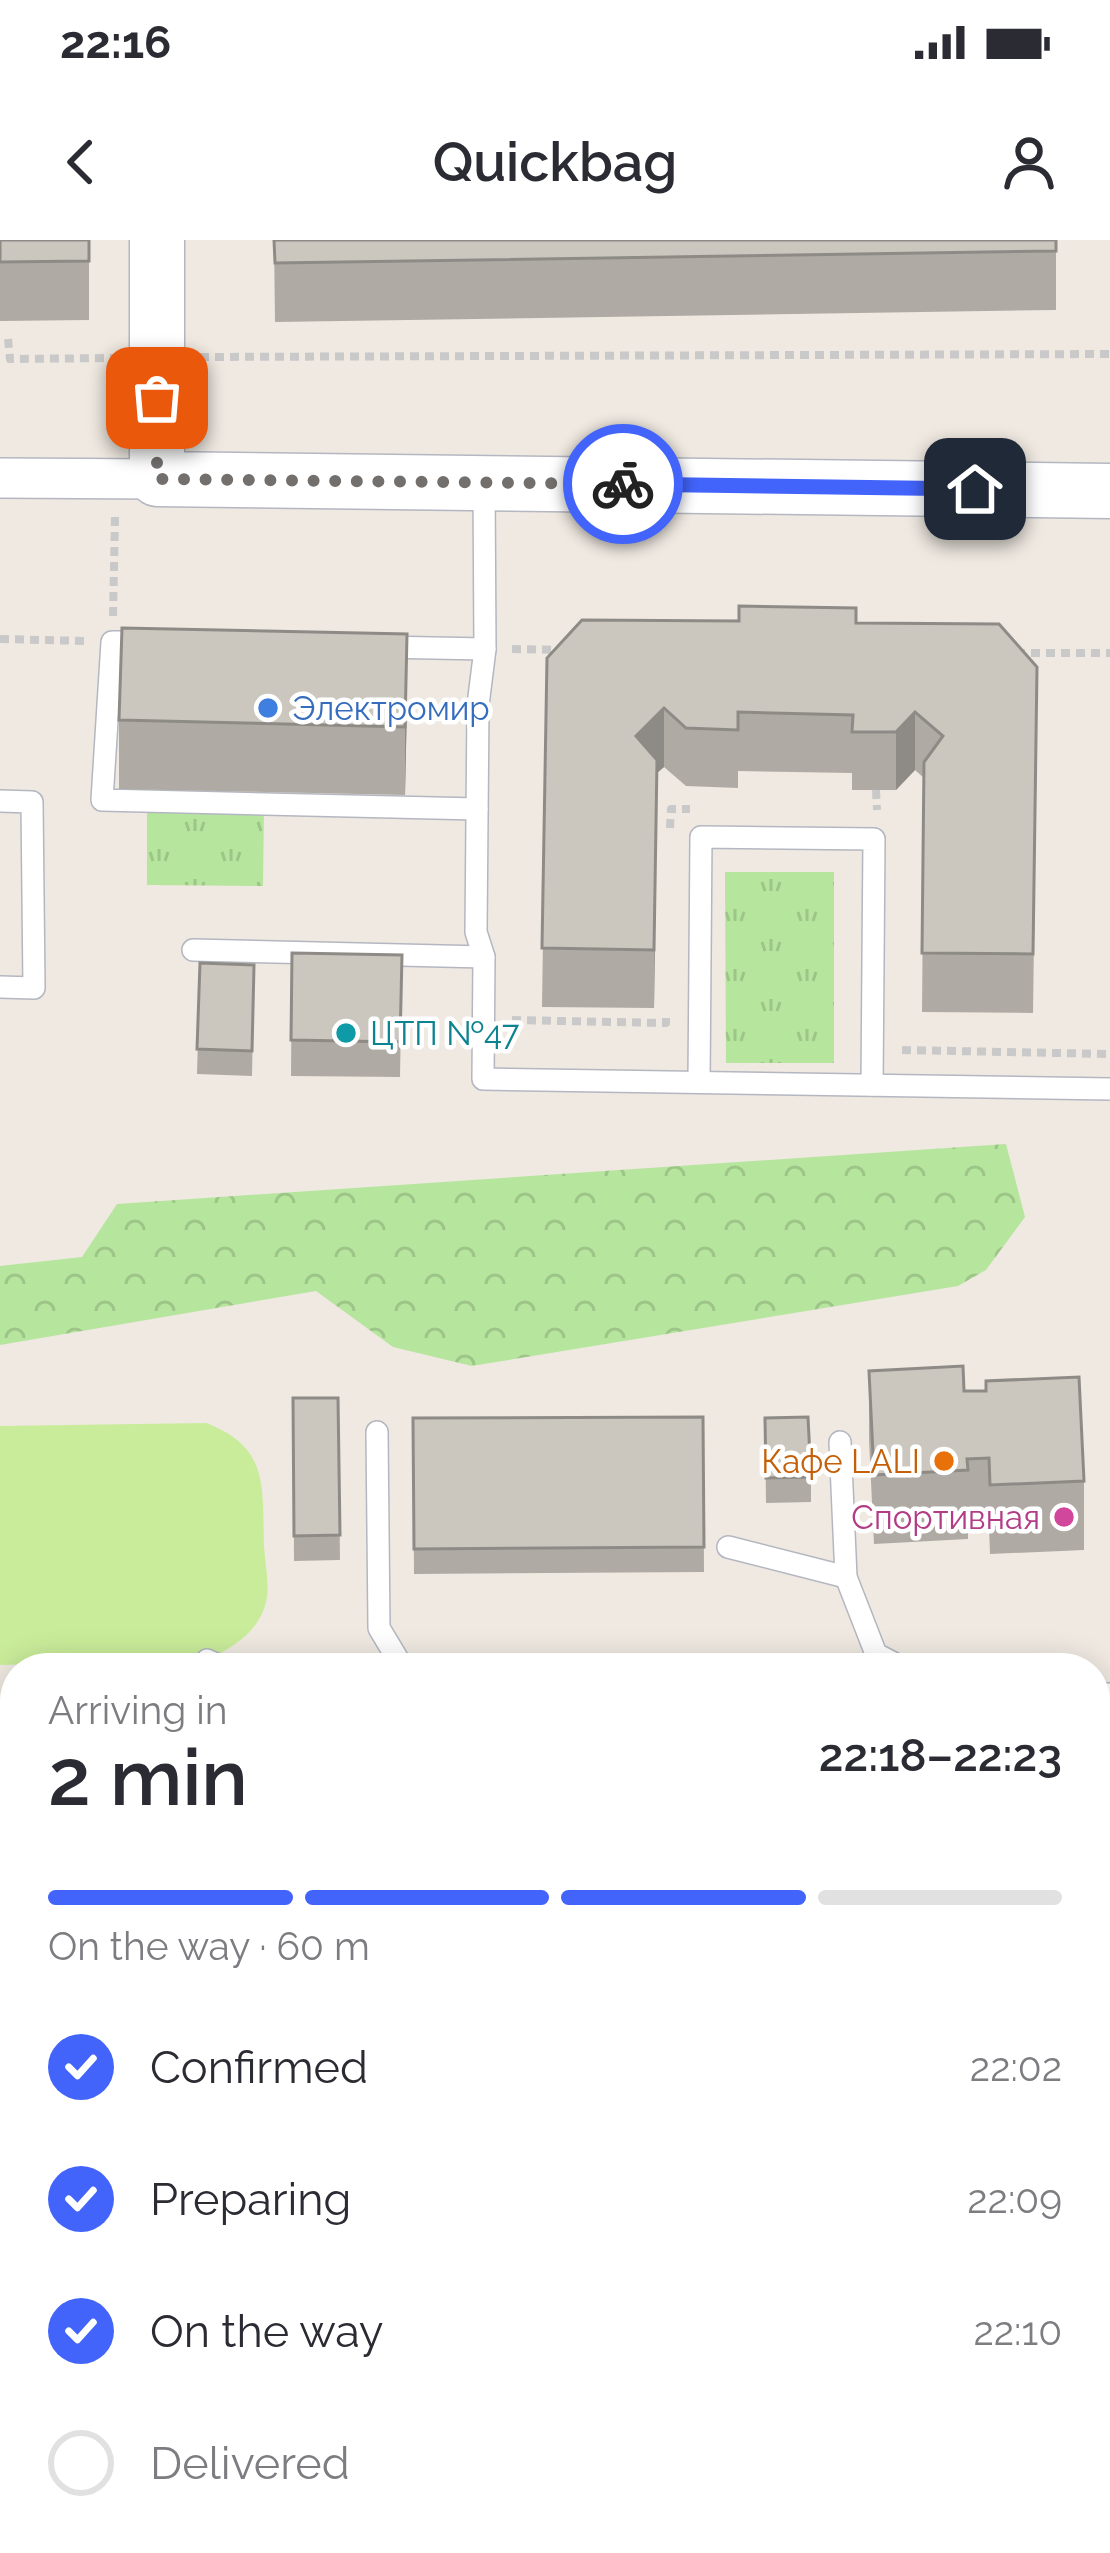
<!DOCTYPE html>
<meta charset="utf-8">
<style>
:root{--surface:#fff;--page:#f7f7f7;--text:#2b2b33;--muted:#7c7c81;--line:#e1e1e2;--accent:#4264fb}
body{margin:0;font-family:Raleway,sans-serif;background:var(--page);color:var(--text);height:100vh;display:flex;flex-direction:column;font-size:45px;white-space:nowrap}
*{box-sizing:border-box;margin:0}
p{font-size:39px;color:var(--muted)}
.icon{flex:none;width:66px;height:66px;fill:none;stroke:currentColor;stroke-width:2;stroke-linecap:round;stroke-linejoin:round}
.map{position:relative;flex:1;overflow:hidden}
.details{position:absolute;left:0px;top:1413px;width:1110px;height:900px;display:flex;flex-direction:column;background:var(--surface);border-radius:48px 48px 0 0;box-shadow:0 6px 30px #0003}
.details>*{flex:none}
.pin{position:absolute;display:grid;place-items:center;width:102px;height:102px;color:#fff;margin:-51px;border-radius:24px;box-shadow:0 6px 18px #0006}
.courier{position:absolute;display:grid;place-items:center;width:120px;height:120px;margin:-60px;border:9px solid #4264fb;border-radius:50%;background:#fff;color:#222;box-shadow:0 3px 15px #0007}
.headline em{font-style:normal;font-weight:600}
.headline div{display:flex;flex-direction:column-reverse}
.headline{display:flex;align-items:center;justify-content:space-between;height:204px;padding:0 48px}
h1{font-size:78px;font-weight:600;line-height:90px}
.bar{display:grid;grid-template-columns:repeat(4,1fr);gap:18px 12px;align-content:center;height:144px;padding:0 48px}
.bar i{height:15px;border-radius:9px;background:var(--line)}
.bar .on{background:var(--accent)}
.bar p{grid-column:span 4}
ol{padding:0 48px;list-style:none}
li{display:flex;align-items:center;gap:36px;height:132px}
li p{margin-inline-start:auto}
li .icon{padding:12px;border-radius:50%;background:var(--accent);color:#fff;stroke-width:4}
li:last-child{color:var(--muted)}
li i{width:66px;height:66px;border:6px solid var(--line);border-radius:50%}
.status{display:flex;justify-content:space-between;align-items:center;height:84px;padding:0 60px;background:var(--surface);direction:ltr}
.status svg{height:33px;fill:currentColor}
header{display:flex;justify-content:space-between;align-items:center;height:156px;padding:0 48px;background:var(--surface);font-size:54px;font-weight:600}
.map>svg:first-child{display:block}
.grass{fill:url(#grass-tufts)}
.forest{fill:url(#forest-crowns)}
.pitch{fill:#c9ec9a}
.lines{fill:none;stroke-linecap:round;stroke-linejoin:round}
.lane-casing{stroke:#b4b7c1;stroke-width:24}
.street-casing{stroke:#b4b7c1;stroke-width:42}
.secondary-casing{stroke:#b4b7c1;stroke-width:57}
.path{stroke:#c9c9c9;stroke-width:8;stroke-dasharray:9 6;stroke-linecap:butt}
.lane{stroke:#fff;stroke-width:21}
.street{stroke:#fff;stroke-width:39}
.secondary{stroke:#fff;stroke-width:54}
.wall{fill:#afaba4}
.shaded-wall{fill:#8e8b86}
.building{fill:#cbc7bf;stroke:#8e8b86;stroke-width:3}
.done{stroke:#726f6d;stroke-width:12;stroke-dasharray:0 21.6}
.route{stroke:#4264fb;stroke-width:15}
.shop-dot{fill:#3f7fe0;stroke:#fff;stroke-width:4.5}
.culture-dot{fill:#0f9aa8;stroke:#fff;stroke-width:4.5}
.food-dot{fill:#e8710a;stroke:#fff;stroke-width:4.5}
.hotel-dot{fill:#d1479c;stroke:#fff;stroke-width:4.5}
.labels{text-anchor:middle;stroke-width:9;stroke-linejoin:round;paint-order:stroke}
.shop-label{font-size:33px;fill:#366cbe;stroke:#fff;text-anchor:start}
.culture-label{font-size:33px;fill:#0d838f;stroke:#fff;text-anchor:start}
.food-label{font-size:33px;fill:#c56008;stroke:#fff;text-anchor:end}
.hotel-label{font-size:33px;fill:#b23c85;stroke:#fff;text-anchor:end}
</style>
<div class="status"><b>22:16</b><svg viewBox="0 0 49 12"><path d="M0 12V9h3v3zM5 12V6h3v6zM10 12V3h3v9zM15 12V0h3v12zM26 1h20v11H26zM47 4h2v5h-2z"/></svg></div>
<header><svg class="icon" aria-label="back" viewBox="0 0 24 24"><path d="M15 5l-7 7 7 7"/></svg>Quickbag<svg class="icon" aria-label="person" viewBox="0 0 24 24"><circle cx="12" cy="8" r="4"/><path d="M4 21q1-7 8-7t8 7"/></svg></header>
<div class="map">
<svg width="1110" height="2313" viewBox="0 0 1110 2313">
<defs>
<pattern id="grass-tufts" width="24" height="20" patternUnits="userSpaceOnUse" patternTransform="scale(3)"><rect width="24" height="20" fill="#b6e59e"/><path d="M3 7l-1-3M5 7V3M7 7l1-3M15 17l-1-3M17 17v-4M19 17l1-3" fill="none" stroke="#9dc588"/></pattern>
<pattern id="forest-crowns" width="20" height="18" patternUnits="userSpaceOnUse" patternTransform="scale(3)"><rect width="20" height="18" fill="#b6e59e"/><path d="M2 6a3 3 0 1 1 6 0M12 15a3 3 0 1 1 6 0" fill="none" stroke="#9dc588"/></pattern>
</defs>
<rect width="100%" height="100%" fill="#efe9e1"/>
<g class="grass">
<path d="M 147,561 L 264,564 L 263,646 L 147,645 Z"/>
<path d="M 725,632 L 834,632 L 834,823 L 726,823 Z"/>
</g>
<g class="forest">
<path d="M 1006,904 L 1025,977 L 986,1030 L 958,1046 L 472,1126 L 393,1107 L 316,1051 L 0,1105 L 0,1026 L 82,1017 L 117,964 Z"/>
<path d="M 0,2117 L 15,2118 L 15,2298 L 703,2298 L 688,2313 L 425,2313 L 368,2307 L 362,2313 L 0,2313 Z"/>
</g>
<g class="pitch">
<path d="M 206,1183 C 270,1207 262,1247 264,1306 C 265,1323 270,1346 266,1362 C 259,1392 232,1408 207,1420 L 0,1425 L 0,1186 Z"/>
<path d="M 15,1519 L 15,1620 L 0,1620 L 0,1520 Z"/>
<path d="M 15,1777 L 15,2016 L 0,2017 L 0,1778 Z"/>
</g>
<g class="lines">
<defs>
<g id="lane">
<path d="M 484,244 L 485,409 L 478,465 L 476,692 L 484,717 L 483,839 L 1110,849"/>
<path d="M 147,402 L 112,402 L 102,560 L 477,569"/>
<path d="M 382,407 L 485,409"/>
<path d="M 0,561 L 32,562 L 34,748 L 0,747"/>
<path d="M 193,710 L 484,717"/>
<path d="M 699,842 L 701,597 L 874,599 L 872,845"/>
<path d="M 377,1192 L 379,1388 L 403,1428"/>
<path d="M 840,1202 L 846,1337 L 876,1414 L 903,1428"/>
<path d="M 728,1307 L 846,1337"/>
<path d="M 207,1420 L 225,1428"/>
<path d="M 1095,1454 L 1110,1454"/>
<path d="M 1095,2113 L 1110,2099"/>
<path d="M 1008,2313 L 1009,2298"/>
</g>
<path id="street" d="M 0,238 L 157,239"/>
<path id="secondary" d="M 157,0 L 157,239 L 1110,251"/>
</defs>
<use href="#lane" class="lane-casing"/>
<use href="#street" class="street-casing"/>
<use href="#secondary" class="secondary-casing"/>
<g class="path">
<path d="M 8,99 L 10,119 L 113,118"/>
<path d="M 200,117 L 1110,114"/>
<path d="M 113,376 L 115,277"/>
<path d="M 0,399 L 87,401"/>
<path d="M 512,409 L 563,410"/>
<path d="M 1016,413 L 1110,413"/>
<path d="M 876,550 L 877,570"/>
<path d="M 670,588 L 671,569 L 690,569"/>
<path d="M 512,780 L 666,783 L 666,777"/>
<path d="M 902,810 L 1110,814"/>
<path d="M 1095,1568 L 1110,1568"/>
<path d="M 0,1778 L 15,1777"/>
</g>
<use href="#lane" class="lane"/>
<use href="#street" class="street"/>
<use href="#secondary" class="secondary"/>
</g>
<g class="wall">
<path d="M 0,0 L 89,0 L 89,80 L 0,81 Z"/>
<path d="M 274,0 L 1056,0 L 1056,70 L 275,82 Z"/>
<path d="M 856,383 L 1037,485 L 1033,773 L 922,772 L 924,538 L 915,530 L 896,550 L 852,550 L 852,533 L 738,531 L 738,548 L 686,546 L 664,527 L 657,533 L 654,768 L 542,767 L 547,418 Z"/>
<path d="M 407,463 L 405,555 L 119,549 L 119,480 Z"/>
<path d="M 292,713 L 402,715 L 400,837 L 291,836 Z"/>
<path d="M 200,723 L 254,725 L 252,836 L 197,834 Z"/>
<path d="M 869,1131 L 964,1151 L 1084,1241 L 1084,1310 L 990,1314 L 989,1286 L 968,1288 L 968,1299 L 874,1304 L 869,1200 Z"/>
<path d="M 293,1158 L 338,1158 L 340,1320 L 294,1321 Z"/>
<path d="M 703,1177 L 704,1332 L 414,1334 L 413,1178 Z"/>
<path d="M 765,1178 L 811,1237 L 811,1262 L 766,1263 Z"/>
</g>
<g class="shaded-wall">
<path d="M 407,394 L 407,463 L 405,555 L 405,487 Z"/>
<path d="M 664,468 L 664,527 L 657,533 L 654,768 L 654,710 L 636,496 Z"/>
<path d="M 915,472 L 915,530 L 896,550 L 896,492 Z"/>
</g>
<g class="building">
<path d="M 0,0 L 89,0 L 89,21 L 0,22 Z"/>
<path d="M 274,0 L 1056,0 L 1056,11 L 275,23 Z"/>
<path d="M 739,366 L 856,368 L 856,383 L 999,384 L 1037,427 L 1033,714 L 922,713 L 924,522 L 943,496 L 915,472 L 896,492 L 852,492 L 853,475 L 738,472 L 738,490 L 686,488 L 664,468 L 636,496 L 657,520 L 654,710 L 542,708 L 547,418 L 582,380 L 739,381 Z"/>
<path d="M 122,388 L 407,394 L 405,487 L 119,480 Z"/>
<path d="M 292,713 L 402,715 L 400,802 L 291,800 Z"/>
<path d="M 200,723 L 254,725 L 252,811 L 197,809 Z"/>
<path d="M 963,1126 L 964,1151 L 986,1151 L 986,1141 L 1079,1137 L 1084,1241 L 990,1245 L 989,1218 L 967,1219 L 968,1230 L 874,1235 L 869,1131 Z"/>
<path d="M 293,1158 L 338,1158 L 340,1295 L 294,1296 Z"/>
<path d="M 703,1177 L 704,1307 L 414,1309 L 413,1178 Z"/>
<path d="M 808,1177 L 811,1237 L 766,1238 L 765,1178 Z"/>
</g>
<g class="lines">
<path class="done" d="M 157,158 L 157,239 L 623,244"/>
<path class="route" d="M 623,244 L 975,249"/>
</g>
<circle class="shop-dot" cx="268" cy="468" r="12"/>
<circle class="culture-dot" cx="346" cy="793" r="12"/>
<circle class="food-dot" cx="944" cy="1221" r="12"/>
<circle class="hotel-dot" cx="1064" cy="1277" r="12"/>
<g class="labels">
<g class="shop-label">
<text x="292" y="480">Электромир</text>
</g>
<g class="culture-label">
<text x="370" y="805">ЦТП №47</text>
</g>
<g class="food-label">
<text x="920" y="1233">Кафе LALI</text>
</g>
<g class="hotel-label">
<text x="1040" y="1289">Спортивная</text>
</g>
</g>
</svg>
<div class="pin" style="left:157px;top:158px;background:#ea580c"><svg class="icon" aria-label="bag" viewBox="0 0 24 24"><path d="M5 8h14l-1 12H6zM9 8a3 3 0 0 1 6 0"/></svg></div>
<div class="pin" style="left:975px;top:249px;background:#1f2937"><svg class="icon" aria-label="home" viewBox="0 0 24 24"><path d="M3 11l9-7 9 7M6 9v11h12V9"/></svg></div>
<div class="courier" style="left:623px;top:244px"><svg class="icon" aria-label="bike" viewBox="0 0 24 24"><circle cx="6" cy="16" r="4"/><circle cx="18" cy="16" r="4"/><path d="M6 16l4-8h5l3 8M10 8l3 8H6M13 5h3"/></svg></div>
<section class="details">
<div class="headline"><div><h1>2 min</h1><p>Arriving in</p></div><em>22:18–22:23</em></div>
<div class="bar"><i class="on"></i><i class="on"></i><i class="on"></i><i></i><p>On the way · 60 m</p></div>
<ol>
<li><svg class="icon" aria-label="check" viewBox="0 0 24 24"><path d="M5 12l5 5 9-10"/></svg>Confirmed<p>22:02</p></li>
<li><svg class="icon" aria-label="check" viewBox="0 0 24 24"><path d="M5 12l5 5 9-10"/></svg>Preparing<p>22:09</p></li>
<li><svg class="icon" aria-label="check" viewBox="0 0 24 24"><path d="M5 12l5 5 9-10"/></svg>On the way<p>22:10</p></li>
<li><i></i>Delivered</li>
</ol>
</section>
</div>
